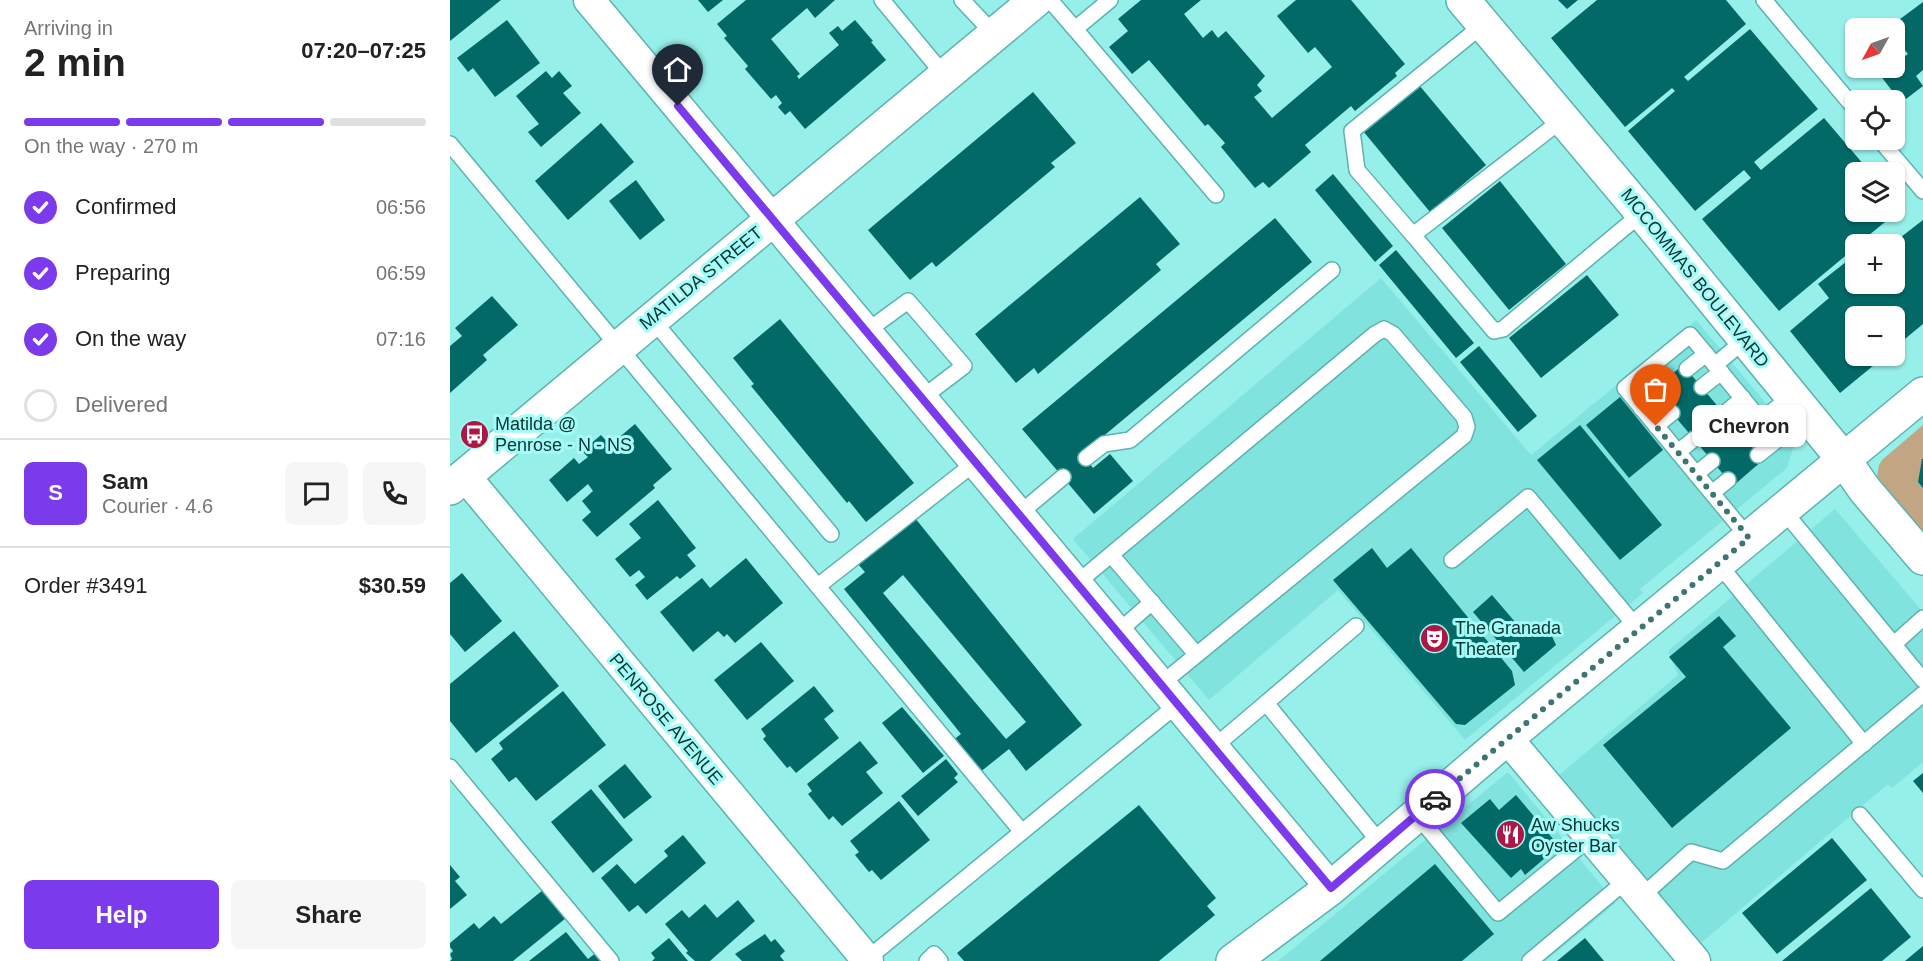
<!DOCTYPE html>
<meta charset="utf-8">
<style>
:root{--surface:#fff;--page:#f6f6f6;--text:#222;--muted:#767676;--line:#e0e0e0;--accent:#7c3aed}
body{margin:0;font-family:Arial,sans-serif;background:var(--page);color:var(--text);height:100vh;display:flex;flex-direction:column;font-size:22px;white-space:nowrap}
*{box-sizing:border-box;margin:0}
p{font-size:20px;color:var(--muted)}
.icon{flex:none;width:33px;height:33px;fill:none;stroke:currentColor;stroke-width:2;stroke-linecap:round;stroke-linejoin:round}
.map{position:relative;flex:1;overflow:hidden}
.sheet{display:flex;flex-direction:column;background:var(--surface);width:450px}
.sheet>*{flex:none}
.needle{width:39px;rotate:230deg}
.tools{position:absolute;left:1395px;top:18px;display:grid;gap:12px}
.tools a{display:grid;place-items:center;width:60px;height:60px;border-radius:9px;background:var(--surface);box-shadow:0 2px 4px #0004;font-size:30px}
.pin{position:absolute;display:grid;place-items:center;width:51px;height:51px;color:#fff;margin:-62px -26px;border-radius:50% 50% 50% 0;rotate:-45deg;box-shadow:0 0 6px #0007}
.pin .icon{rotate:45deg}
.courier{position:absolute;display:grid;place-items:center;width:60px;height:60px;margin:-30px;border:4px solid #7c3aed;border-radius:50%;background:#fff;color:#222;box-shadow:0 2px 8px #0007}
.bubble{position:absolute;height:42px;border-radius:9px;background:var(--surface);box-shadow:0 2px 4px #0004;font-size:20px;font-weight:700;line-height:42px;text-align:center}
.summary em{font-style:normal;font-weight:700}
.summary div{display:flex;flex-direction:column-reverse}
.summary{display:flex;align-items:center;justify-content:space-between;height:102px;padding:0 24px}
h1{font-size:39px;font-weight:700;line-height:45px}
.bar{display:grid;grid-template-columns:repeat(4,1fr);gap:9px 6px;align-content:center;height:72px;padding:0 24px}
.bar i{height:8px;border-radius:4px;background:var(--line)}
.bar .current{background:var(--accent)}
.bar p{grid-column:span 4}
.line{display:flex;align-items:center;gap:15px;padding:0 24px;border-top:2px solid var(--line)}
.line div{flex:1}
.round{display:grid;place-items:center;flex:none;width:63px;height:63px;border-radius:9px;background:var(--page)}
ol{padding:0 24px;list-style:none}
li{display:flex;align-items:center;gap:18px;height:66px}
li p{margin-inline-start:auto}
li .icon{padding:6px;border-radius:50%;background:var(--accent);color:#fff;stroke-width:4}
li:last-child{color:var(--muted)}
li i{width:33px;height:33px;border:3px solid var(--line);border-radius:50%}
.action{display:flex;gap:12px;margin-top:auto;padding:12px 24px}
.action a{flex:1;height:69px;border-radius:9px;background:var(--accent);color:#fff;font-size:24px;font-weight:700;line-height:69px;text-align:center}
.action a+a{background:var(--page);color:var(--text)}
main{display:flex;flex:1;min-height:0}
.map>svg:first-child{display:block}
.built{fill:#80e3de}
.green{fill:#c2a583}
.building{fill:#026967;fill-rule:evenodd}
.lines{fill:none;stroke-linecap:round;stroke-linejoin:round}
.service-casing{stroke:#5cb3af;stroke-width:18}
.minor-casing{stroke:#5cb3af;stroke-width:33}
.tertiary-casing{stroke:#5cb3af;stroke-width:36}
.secondary-casing{stroke:#5cb3af;stroke-width:36}
.service{stroke:#fff;stroke-width:15}
.minor{stroke:#fff;stroke-width:30}
.tertiary{stroke:#fff;stroke-width:33}
.secondary{stroke:#fff;stroke-width:33}
.done{stroke:#3d7572;stroke-width:6;stroke-dasharray:0 10.8}
.route{stroke:#7c3aed;stroke-width:8}
.labels{text-anchor:middle;stroke-width:6;stroke-linejoin:round;paint-order:stroke}
.street-label{font-size:18px;fill:#0d3432;stroke:#a4fcf8}
.poi-label{font-size:18px;fill:#0d3432;stroke:#a4fcf8;text-anchor:start}
</style>
<main>
<section class="sheet">
<div class="summary"><div><h1>2 min</h1><p>Arriving in</p></div><em>07:20–07:25</em></div>
<div class="bar"><i class="current"></i><i class="current"></i><i class="current"></i><i></i><p>On the way · 270 m</p></div>
<ol>
<li><svg class="icon" aria-label="check" viewBox="0 0 24 24"><path d="M5 12l5 5 9-10"/></svg>Confirmed<p>06:56</p></li>
<li><svg class="icon" aria-label="check" viewBox="0 0 24 24"><path d="M5 12l5 5 9-10"/></svg>Preparing<p>06:59</p></li>
<li><svg class="icon" aria-label="check" viewBox="0 0 24 24"><path d="M5 12l5 5 9-10"/></svg>On the way<p>07:16</p></li>
<li><i></i>Delivered</li>
</ol>
<div class="line" style="height:108px"><b class="round" style="background:var(--accent);color:#fff">S</b><div><b>Sam</b><p>Courier · 4.6</p></div><a class="round"><svg class="icon" aria-label="chat" viewBox="0 0 24 24"><path d="M4 5h16v11H9l-5 4z"/></svg></a><a class="round"><svg class="icon" aria-label="phone" viewBox="0 0 24 24"><path d="M5 4h4l2 5-3 2q2 4 5 5l2-3 5 2v4C11 20 4 13 5 4z"/></svg></a></div>
<div class="line" style="height:78px"><div>Order #3491</div><b>$30.59</b></div>
<div class="action"><a>Help</a><a>Share</a></div>
</section>
<div class="map">
<svg width="1473" height="961" viewBox="0 0 1473 961">
<rect width="100%" height="100%" fill="#97efea"/>
<g class="built">
<path d="M 931,278 L 1081,455 L 1246,320 L 1346,439 L 1337,468 L 1190,589 L 1193,593 L 1015,740 L 888,590 L 759,700 L 623,539 Z"/>
<path d="M 1385,509 L 1473,612 L 1473,762 L 1442,788 L 1438,784 L 1251,943 L 1109,775 L 1228,675 L 1218,651 Z"/>
<path d="M 1058,772 L 1166,903 L 1096,961 L 828,961 Z"/>
</g>
<path class="green" d="M 1473,425 L 1473,458 L 1468,482 L 1473,488 L 1473,533 L 1427,476 L 1429,465 L 1432,460 Z"/>
<g class="building">
<path d="M 0,0 L 51,0 L 0,41 Z"/>
<path d="M 248,0 L 273,0 L 258,12 Z"/>
<path d="M 296,0 L 385,0 L 365,18 L 357,8 L 321,39 L 350,74 L 347,76 L 349,79 L 389,45 L 379,33 L 388,26 L 392,31 L 405,20 L 423,41 L 421,42 L 436,60 L 355,129 L 340,111 L 335,115 L 328,107 L 332,103 L 326,95 L 321,99 L 295,69 L 298,66 L 274,38 L 277,36 L 267,24 Z"/>
<path d="M 691,0 L 751,0 L 734,14 L 753,38 L 762,30 L 768,38 L 776,31 L 815,76 L 807,85 L 812,91 L 804,97 L 822,118 L 882,67 L 865,47 L 858,53 L 827,16 L 846,0 L 901,0 L 955,64 L 945,73 L 947,76 L 905,111 L 901,106 L 855,145 L 861,152 L 819,188 L 813,182 L 805,188 L 771,147 L 775,143 L 758,124 L 755,126 L 699,60 L 682,74 L 659,47 L 678,31 L 668,19 Z"/>
<path d="M 1108,0 L 1128,0 L 1117,9 Z"/>
<path d="M 1147,0 L 1276,0 L 1296,24 L 1234,77 L 1238,81 L 1300,29 L 1368,109 L 1304,162 L 1311,170 L 1374,118 L 1420,172 L 1406,172 L 1406,212 L 1444,212 L 1444,202 L 1451,209 L 1408,244 L 1406,244 L 1406,247 L 1329,311 L 1252,219 L 1301,178 L 1294,170 L 1245,211 L 1178,131 L 1225,91 L 1222,88 L 1175,127 L 1101,38 Z"/>
<path d="M 1473,2 L 1473,70 L 1466,76 L 1473,86 L 1456,99 L 1452,92 L 1446,96 L 1430,75 L 1440,68 L 1444,68 L 1444,64 L 1458,54 L 1444,36 L 1444,28 L 1438,28 Z"/>
<path d="M 57,20 L 90,63 L 45,97 L 23,68 L 18,72 L 7,58 Z"/>
<path d="M 96,71 L 102,78 L 109,71 L 122,86 L 113,93 L 131,113 L 91,147 L 78,132 L 89,124 L 66,96 Z"/>
<path d="M 969,85 L 1036,165 L 980,212 L 913,131 Z"/>
<path d="M 583,92 L 626,143 L 601,163 L 605,167 L 486,267 L 482,262 L 460,280 L 418,230 Z"/>
<path d="M 151,123 L 184,162 L 118,220 L 85,181 Z"/>
<path d="M 883,174 L 943,246 L 925,262 L 865,190 Z"/>
<path d="M 186,180 L 215,220 L 190,240 L 159,201 Z"/>
<path d="M 1050,181 L 1116,264 L 1059,310 L 992,228 Z"/>
<path d="M 690,197 L 730,244 L 706,264 L 711,270 L 588,374 L 584,368 L 566,383 L 525,334 Z"/>
<path d="M 825,218 L 862,262 L 632,454 L 643,468 L 660,454 L 683,481 L 644,514 L 572,429 Z"/>
<path d="M 1473,220 L 1473,324 L 1444,348 L 1444,316 L 1406,316 L 1406,356 L 1435,356 L 1390,393 L 1340,331 L 1379,298 L 1368,284 L 1406,254 L 1406,284 L 1444,284 L 1444,244 L 1442,244 Z"/>
<path d="M 946,250 L 1024,343 L 1006,358 L 929,265 Z"/>
<path d="M 1137,275 L 1169,315 L 1091,378 L 1059,338 Z"/>
<path d="M 42,296 L 68,325 L 33,355 L 37,360 L 0,393 L 0,346 L 12,336 L 5,328 Z"/>
<path d="M 330,319 L 464,483 L 416,522 L 399,501 L 397,503 L 301,386 L 304,384 L 283,358 Z"/>
<path d="M 1029,346 L 1087,416 L 1068,432 L 1010,362 Z"/>
<path d="M 1233,365 L 1313,460 L 1283,486 L 1203,390 Z"/>
<path d="M 1170,397 L 1213,450 L 1179,478 L 1136,425 Z"/>
<path d="M 185,424 L 222,469 L 203,485 L 205,488 L 147,537 L 132,520 L 141,512 L 132,501 L 143,491 L 138,484 L 117,502 L 99,480 L 124,458 L 129,464 L 138,457 L 132,451 L 151,435 L 160,445 Z"/>
<path d="M 1130,425 L 1212,525 L 1170,560 L 1087,460 Z"/>
<path d="M 1472,459 L 1473,459 L 1473,488 L 1468,482 Z"/>
<path d="M 208,500 L 246,548 L 237,555 L 246,566 L 230,579 L 227,576 L 197,600 L 185,585 L 195,577 L 189,570 L 180,577 L 165,559 L 191,538 L 179,524 Z"/>
<path d="M 465,518 L 632,725 L 576,771 L 559,749 L 529,773 L 503,740 L 511,734 L 394,589 L 415,572 L 408,564 ZM 453,575 L 576,722 L 556,739 L 433,593 Z"/>
<path d="M 922,548 L 937,568 L 961,548 L 1062,671 L 1065,685 L 1015,725 L 1006,724 L 883,580 Z"/>
<path d="M 296,558 L 333,603 L 285,643 L 277,634 L 274,637 L 268,631 L 243,652 L 210,612 L 252,578 L 260,588 Z"/>
<path d="M 12,573 L 52,621 L 15,652 L 0,634 L 0,583 Z"/>
<path d="M 1042,595 L 1078,637 L 1096,623 L 1106,645 L 1074,672 L 1023,612 Z"/>
<path d="M 1269,616 L 1286,636 L 1273,647 L 1341,728 L 1222,828 L 1153,745 L 1236,677 L 1219,657 Z"/>
<path d="M 64,631 L 109,686 L 26,753 L 0,721 L 0,684 Z"/>
<path d="M 311,642 L 344,681 L 297,720 L 264,680 Z"/>
<path d="M 364,686 L 384,711 L 374,719 L 389,738 L 346,773 L 340,766 L 337,768 L 313,739 L 316,736 L 311,729 Z"/>
<path d="M 113,691 L 156,745 L 86,801 L 66,777 L 59,782 L 41,759 L 53,749 L 49,743 Z"/>
<path d="M 452,707 L 494,756 L 473,773 L 432,723 Z"/>
<path d="M 410,741 L 428,763 L 416,772 L 433,793 L 392,826 L 383,816 L 379,820 L 358,794 L 362,791 L 357,784 Z"/>
<path d="M 496,759 L 508,774 L 504,778 L 508,782 L 468,816 L 451,796 Z"/>
<path d="M 175,764 L 202,797 L 174,819 L 148,786 Z"/>
<path d="M 1473,773 L 1473,793 L 1463,781 Z"/>
<path d="M 141,789 L 183,840 L 143,873 L 101,822 Z"/>
<path d="M 1066,795 L 1109,846 L 1075,875 L 1071,869 L 1061,878 L 1011,823 L 1040,799 L 1049,810 Z"/>
<path d="M 449,801 L 480,840 L 431,880 L 422,870 L 419,872 L 405,855 L 409,852 L 400,841 Z"/>
<path d="M 689,805 L 766,898 L 757,906 L 765,915 L 709,961 L 514,961 L 507,953 Z"/>
<path d="M 233,835 L 256,863 L 196,914 L 188,905 L 179,912 L 151,878 L 167,864 L 185,884 L 218,856 L 214,851 Z"/>
<path d="M 1382,838 L 1417,880 L 1327,954 L 1292,913 Z"/>
<path d="M 985,864 L 1044,934 L 1012,961 L 870,961 Z"/>
<path d="M 0,865 L 10,877 L 5,881 L 17,895 L 0,909 Z"/>
<path d="M 1421,888 L 1461,937 L 1432,961 L 1332,961 Z"/>
<path d="M 93,890 L 116,918 L 63,961 L 0,961 L 2,959 L 0,954 L 3,951 L 0,947 L 0,943 L 24,923 L 29,929 L 44,916 L 51,924 Z"/>
<path d="M 288,900 L 305,921 L 260,961 L 245,961 L 236,953 L 238,951 L 215,924 L 232,910 L 239,918 L 255,904 L 267,918 Z"/>
<path d="M 116,932 L 138,959 L 147,952 L 155,961 L 79,961 Z"/>
<path d="M 315,934 L 321,942 L 325,939 L 335,951 L 330,956 L 334,961 L 292,961 L 285,954 Z"/>
<path d="M 219,938 L 238,961 L 202,961 L 205,958 L 201,953 Z"/>
<path d="M 1135,938 L 1154,961 L 1107,961 Z"/>
<path d="M 1473,946 L 1473,961 L 1455,961 Z"/>
</g>
<g class="lines">
<defs>
<g id="service">
<path d="M 432,0 L 495,76"/>
<path d="M 512,0 L 545,35"/>
<path d="M 600,0 L 625,29"/>
<path d="M 660,0 L 625,29 L 766,195"/>
<path d="M 1314,0 L 1406,110"/>
<path d="M 1034,24 L 902,131 L 907,170 L 963,235 L 1113,119"/>
<path d="M 1430,140 L 1473,191"/>
<path d="M 0,144 L 572,832"/>
<path d="M 963,235 L 1044,331 L 1053,329 L 1192,213"/>
<path d="M 202,319 L 381,534"/>
<path d="M 417,331 L 458,301 L 514,366 L 472,398"/>
<path d="M 1296,339 L 1265,365 L 1240,335 L 1175,388 L 1299,538"/>
<path d="M 1265,365 L 1327,440 L 1308,455"/>
<path d="M 1237,369 L 1256,354"/>
<path d="M 1252,387 L 1271,372"/>
<path d="M 1191,408 L 1207,395"/>
<path d="M 1274,414 L 1293,398"/>
<path d="M 1206,426 L 1222,413"/>
<path d="M 1292,435 L 1342,396"/>
<path d="M 1228,452 L 1244,439"/>
<path d="M 636,458 L 654,444 L 680,440 L 882,270"/>
<path d="M 1246,474 L 1262,461"/>
<path d="M 1262,493 L 1278,480"/>
<path d="M 1333,510 L 1473,680"/>
<path d="M 569,514 L 613,477"/>
<path d="M 662,556 L 746,654"/>
<path d="M 1002,560 L 1078,497 L 1188,629"/>
<path d="M 1268,563 L 1414,744"/>
<path d="M 627,583 L 925,334 L 934,329 L 943,334 L 1014,417 L 1017,427 L 1014,436 L 711,684"/>
<path d="M 368,586 L 526,462"/>
<path d="M 906,626 L 816,703 L 932,845"/>
<path d="M 668,632 L 702,602"/>
<path d="M 1444,644 L 1473,618"/>
<path d="M 764,747 L 816,703"/>
<path d="M 0,767 L 161,961"/>
<path d="M 967,815 L 1048,913 L 1141,837"/>
<path d="M 1410,815 L 1473,890"/>
<path d="M 1191,897 L 1241,852 L 1273,861 L 1473,694"/>
<path d="M 417,959 L 728,704"/>
<path d="M 477,961 L 484,954 L 490,961"/>
<path d="M 1080,961 L 1177,880"/>
</g>
<g id="minor">
<path d="M 139,0 L 881,888"/>
<path d="M 15,476 L 418,961"/>
<path d="M 1057,738 L 1245,961"/>
</g>
<g id="tertiary">
<path d="M 1013,0 L 1192,213 L 1394,460 L 1415,490 L 1473,558"/>
<path d="M 0,488 L 586,0"/>
</g>
<path id="secondary" d="M 783,961 L 881,888 L 1057,738 L 1473,394"/>
</defs>
<use href="#service" class="service-casing"/>
<use href="#minor" class="minor-casing"/>
<use href="#tertiary" class="tertiary-casing"/>
<use href="#secondary" class="secondary-casing"/>
<use href="#service" class="service"/>
<use href="#minor" class="minor"/>
<use href="#tertiary" class="tertiary"/>
<use href="#secondary" class="secondary"/>
</g>
<g class="lines">
<path class="done" d="M 985,799 L 1299,538 L 1206,426"/>
<path class="route" d="M 228,106 L 881,888 L 985,799"/>
</g>
<defs>
<symbol id="bus-disc" viewBox="-11 -11 22 22"><circle r="9.5" fill="#ac1743" stroke="#a4fcf8"/><path d="M-5-6H5V4H4V6H2V4H-2V6H-4V4H-5ZM-3.5-4V0h7V-4ZM-3.5 1.2v1.5H-2V1.2ZM2 1.2v1.5H3.5V1.2Z" fill="#fff"/></symbol>
<symbol id="theatre-disc" viewBox="-11 -11 22 22"><circle r="9.5" fill="#ac1743" stroke="#a4fcf8"/><path d="M-5-5.5Q0-4 5-5.5V0Q5 5 0 6Q-5 5-5 0ZM-3.3-2.5H-1v1.5H-3.3ZM1-2.5H3.3v1.5H1ZM-2.8 1Q0 5.5 2.8 1Z" fill="#fff"/></symbol>
<symbol id="restaurant-disc" viewBox="-11 -11 22 22"><circle r="9.5" fill="#ac1743" stroke="#a4fcf8"/><path d="M-5-6h1v4h1v-4h1v4h1v-4h1v5L-1.5 .5V6h-2V.5L-5-1ZM5-6V6H3V1.5H1.5Q1.5-4 5-6Z" fill="#fff"/></symbol>
</defs>
<g fill-rule="evenodd">
<use href="#bus-disc" x="8" y="418" width="33" height="33"/>
<use href="#theatre-disc" x="968" y="622" width="33" height="33"/>
<use href="#restaurant-disc" x="1044" y="818" width="33" height="33"/>
</g>
<g class="labels">
<g class="street-label">
<text transform="translate(251 278) rotate(-39)" y="6">MATILDA STREET</text>
<text transform="translate(1245 278) rotate(51)" y="6">MCCOMMAS BOULEVARD</text>
<text transform="translate(216 719) rotate(50)" y="6">PENROSE AVENUE</text>
</g>
<g class="poi-label">
<text x="45" y="430">Matilda @<tspan x="45" dy="21">Penrose - N - NS</tspan></text>
<text x="1005" y="634">The Granada<tspan x="1005" dy="21">Theater</tspan></text>
<text x="1081" y="831">Aw Shucks<tspan x="1081" dy="21">Oyster Bar</tspan></text>
</g>
</g>
</svg>
<div class="tools">
<a><svg class="needle" viewBox="-14 -14 28 28"><path d="M0-13l5 13h-10z" fill="#e53935"/><path d="M0 13l5-13h-10z" fill="#767676"/></svg></a>
<a><svg class="icon" aria-label="locate" viewBox="0 0 24 24"><circle cx="12" cy="12" r="6"/><path d="M12 2v4M12 18v4M2 12h4M18 12h4"/></svg></a>
<a><svg class="icon" aria-label="layers" viewBox="0 0 24 24"><path d="M12 4l9 5-9 5-9-5zM3 14l9 5 9-5"/></svg></a>
<a>+</a>
<a>−</a>
</div>
<div class="pin" style="left:1206px;top:426px;background:#ea580c"><svg class="icon" aria-label="bag" viewBox="0 0 24 24"><path d="M5 8h14l-1 12H6zM9 8a3 3 0 0 1 6 0"/></svg></div>
<div class="pin" style="left:228px;top:106px;background:#1f2937"><svg class="icon" aria-label="home" viewBox="0 0 24 24"><path d="M3 11l9-7 9 7M6 9v11h12V9"/></svg></div>
<div class="courier" style="left:985px;top:799px"><svg class="icon" aria-label="car" viewBox="0 0 24 24"><path d="M5 17H2v-5l4-1 3-4h7l3 4 3 1v5h-3M9 17h6M6 11h13"/><circle cx="7" cy="17" r="2"/><circle cx="17" cy="17" r="2"/></svg></div>
<div class="bubble" style="left:1242px;top:405px;width:114px">Chevron</div>
</div>
</main>
